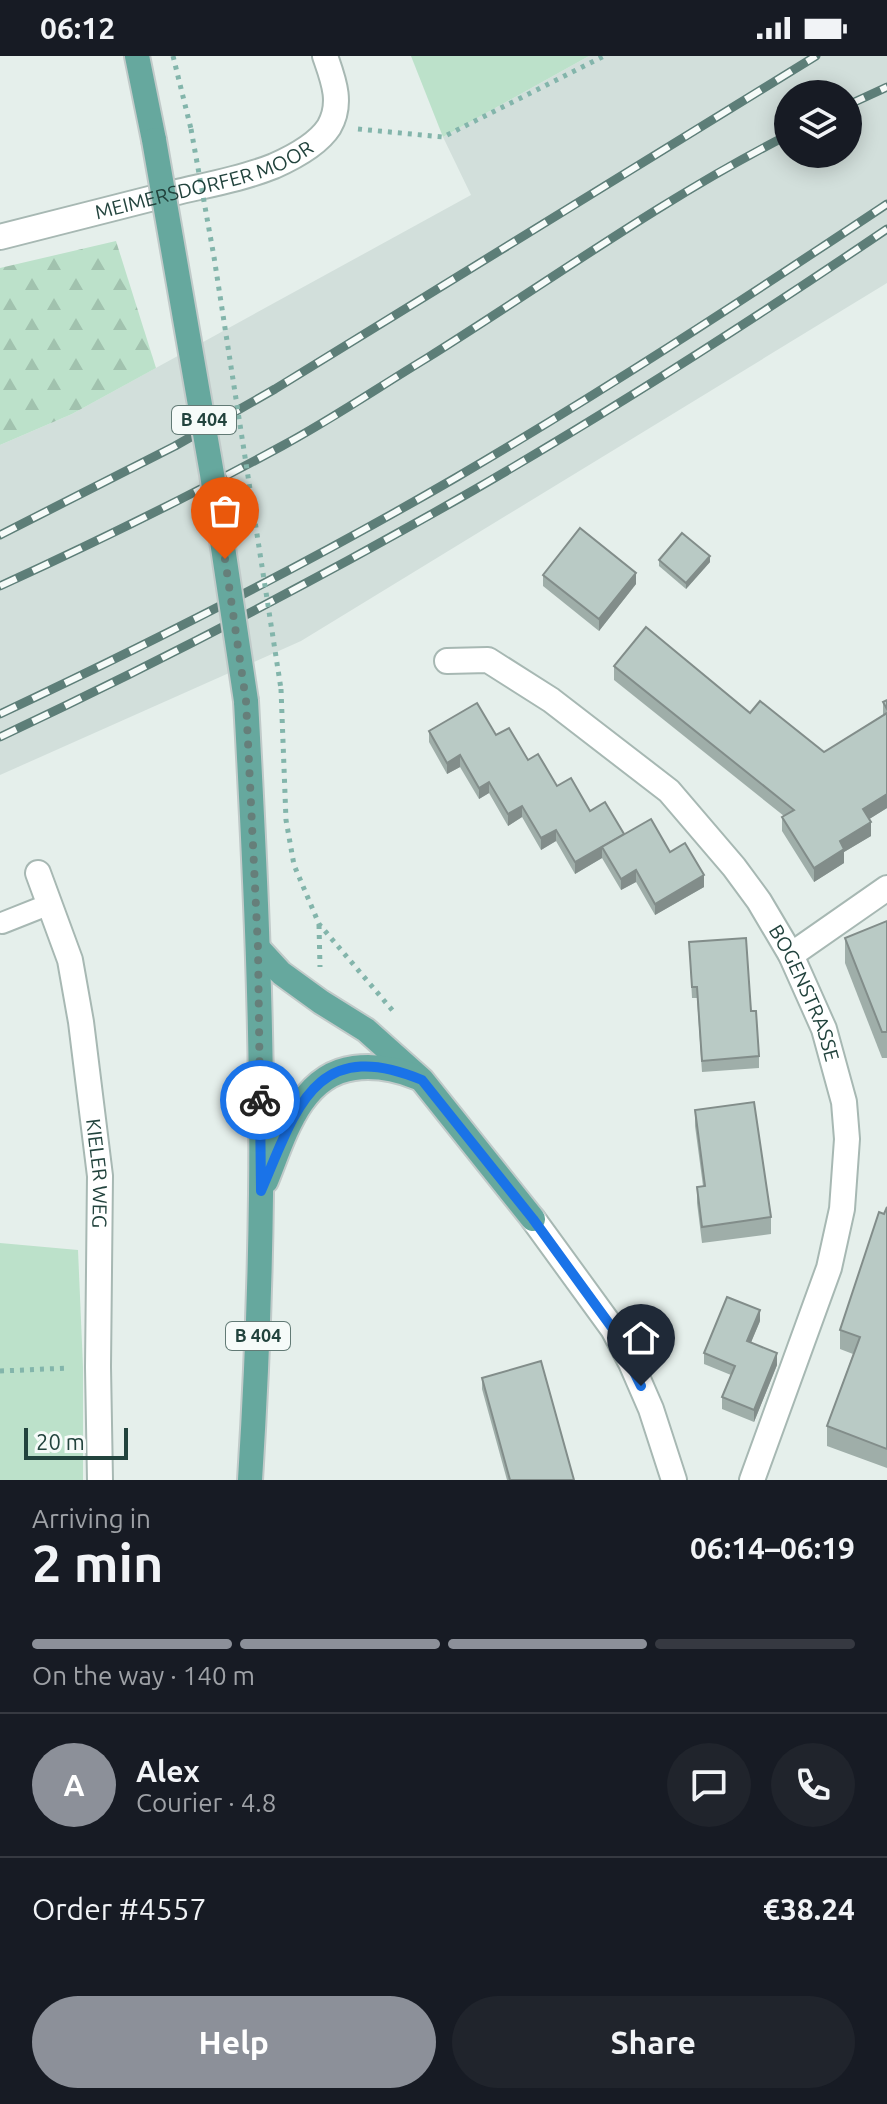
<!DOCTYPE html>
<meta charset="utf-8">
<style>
:root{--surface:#171b24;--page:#20242c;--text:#f1f3f6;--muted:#9ea1a6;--line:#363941;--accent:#8c9099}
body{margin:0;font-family:Ubuntu,sans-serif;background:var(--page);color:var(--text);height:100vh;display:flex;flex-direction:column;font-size:30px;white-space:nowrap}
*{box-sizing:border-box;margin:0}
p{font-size:26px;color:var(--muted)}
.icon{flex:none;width:44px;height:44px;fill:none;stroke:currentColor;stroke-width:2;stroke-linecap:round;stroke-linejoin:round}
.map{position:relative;height:1424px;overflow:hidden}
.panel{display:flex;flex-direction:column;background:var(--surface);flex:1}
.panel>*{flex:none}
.buttons{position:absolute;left:774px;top:24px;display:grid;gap:16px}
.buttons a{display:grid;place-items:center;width:88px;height:88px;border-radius:50%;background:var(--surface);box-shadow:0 4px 20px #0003;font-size:40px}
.scale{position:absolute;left:24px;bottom:20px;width:104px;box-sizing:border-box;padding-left:8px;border:4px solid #22433d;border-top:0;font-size:22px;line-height:28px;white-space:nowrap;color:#22433d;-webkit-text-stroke:6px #f6fbf9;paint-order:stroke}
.pin{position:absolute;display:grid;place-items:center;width:68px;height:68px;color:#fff;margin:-82px -34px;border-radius:50% 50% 50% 0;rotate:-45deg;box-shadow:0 0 8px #0007}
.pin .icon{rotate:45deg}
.courier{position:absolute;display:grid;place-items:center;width:80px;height:80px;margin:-40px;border:6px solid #1a73e8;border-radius:50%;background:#fff;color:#222;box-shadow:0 2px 10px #0007}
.head em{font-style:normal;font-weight:600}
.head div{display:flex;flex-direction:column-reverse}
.head{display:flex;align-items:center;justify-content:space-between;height:136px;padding:0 32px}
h1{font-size:52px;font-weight:600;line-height:60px}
.bar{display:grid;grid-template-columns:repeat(4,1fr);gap:12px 8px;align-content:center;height:96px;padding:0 32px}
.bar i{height:10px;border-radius:6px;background:var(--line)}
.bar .active{background:var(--accent)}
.bar p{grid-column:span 4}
.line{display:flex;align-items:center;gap:20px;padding:0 32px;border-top:2px solid var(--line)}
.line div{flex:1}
.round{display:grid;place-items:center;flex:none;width:84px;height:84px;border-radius:42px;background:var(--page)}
.primary-button{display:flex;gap:16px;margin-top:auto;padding:16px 32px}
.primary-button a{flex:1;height:92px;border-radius:48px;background:var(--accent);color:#fff;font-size:32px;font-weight:600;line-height:92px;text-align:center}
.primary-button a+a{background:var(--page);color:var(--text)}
.status{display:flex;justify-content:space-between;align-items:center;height:56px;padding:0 40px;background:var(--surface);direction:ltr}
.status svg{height:22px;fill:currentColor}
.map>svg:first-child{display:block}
.built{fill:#d2dfdb;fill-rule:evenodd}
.green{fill:#bce1ca}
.forest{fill:url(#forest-firs)}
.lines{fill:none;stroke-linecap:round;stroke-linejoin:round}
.service-casing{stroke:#a7b8b3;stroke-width:24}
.minor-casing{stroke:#a7b8b3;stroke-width:28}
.tertiary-casing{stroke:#a7b8b3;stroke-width:28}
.primary-casing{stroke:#c1cac9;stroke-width:28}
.path{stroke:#83b5ab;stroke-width:5;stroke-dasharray:4 6;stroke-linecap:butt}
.service{stroke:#fff;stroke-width:20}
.minor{stroke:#fff;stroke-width:24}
.tertiary{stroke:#fff;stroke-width:24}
.primary{stroke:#66a89e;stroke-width:24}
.rail-casing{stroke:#5d7e78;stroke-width:9}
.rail{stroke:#f6fbf9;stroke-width:6;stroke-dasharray:18;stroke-linecap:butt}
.primary-bridge-casing{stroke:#c1cac9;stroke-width:28;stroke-linecap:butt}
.path-bridge{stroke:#83b5ab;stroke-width:5;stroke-dasharray:4 6;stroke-linecap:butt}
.primary-bridge{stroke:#66a89e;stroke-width:24}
.wall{fill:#9faea9}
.shaded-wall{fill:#828d8a}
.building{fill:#b9cac5;stroke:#828d8a;stroke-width:2}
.done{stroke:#667f7a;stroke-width:8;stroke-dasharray:0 14.4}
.route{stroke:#1a73e8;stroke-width:10}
.labels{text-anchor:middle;stroke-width:6;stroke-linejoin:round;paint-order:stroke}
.shield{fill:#f6fbf9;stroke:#627a75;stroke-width:2}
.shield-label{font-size:18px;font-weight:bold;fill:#22433d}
.street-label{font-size:20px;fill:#22433d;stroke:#f6fbf9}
</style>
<div class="status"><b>06:12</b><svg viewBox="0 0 49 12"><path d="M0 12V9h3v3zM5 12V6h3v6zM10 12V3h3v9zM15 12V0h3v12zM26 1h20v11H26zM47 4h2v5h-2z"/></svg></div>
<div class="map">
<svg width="887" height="1424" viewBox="0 0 887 1424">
<defs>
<pattern id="forest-firs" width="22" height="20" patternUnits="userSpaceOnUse" patternTransform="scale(2)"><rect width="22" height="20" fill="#bce1ca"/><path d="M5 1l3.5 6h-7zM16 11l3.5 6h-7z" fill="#a1c2ae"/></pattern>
</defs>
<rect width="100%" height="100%" fill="#e5efeb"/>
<path class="built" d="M 589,0 L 887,0 L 887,227 L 301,585 L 0,719 L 0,389 L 72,358 L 471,139 L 443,81 ZM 788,38 L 848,38 L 848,98 L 788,98 Z"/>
<g class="green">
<path d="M 411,0 L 589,0 L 443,81 Z"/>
<path d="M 0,1187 L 78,1194 L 83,1311 L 83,1424 L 0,1424 Z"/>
</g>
<path class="forest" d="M 116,185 L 156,312 L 72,358 L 0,389 L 0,212 Z"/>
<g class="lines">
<defs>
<path id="service" d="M 2,867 L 50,848"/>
<g id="minor">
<path id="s1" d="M 0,181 C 58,166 115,152 173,137 C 206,129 242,123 274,110 C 292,102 318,88 329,71 C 343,47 333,23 325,0"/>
<path id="s2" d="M 447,605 L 488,604 L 551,644 L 669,735 L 734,811 L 759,845 L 791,899 L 824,973 L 844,1046 L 847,1083 L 842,1153 L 829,1212 L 752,1424"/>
<path id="s3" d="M 38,817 L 70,904 L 81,966 L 100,1120 L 98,1311 L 100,1424"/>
<path d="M 791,899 L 887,832"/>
</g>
<path id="tertiary" d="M 533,1163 L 613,1273 L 631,1307 L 651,1353 L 674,1424"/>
<g id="primary">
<path d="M 137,0 L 154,84"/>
<path d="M 246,645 C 255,809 263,974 261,1138 C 260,1234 256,1329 250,1424"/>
<path d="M 258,892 L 281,917 L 321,946 L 366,974 L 422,1024 L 533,1163"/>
<path d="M 266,1125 C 284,1081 300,1019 354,1012 C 376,1009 396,1013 416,1021"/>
</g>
</defs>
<use href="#service" class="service-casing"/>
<use href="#minor" class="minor-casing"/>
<use href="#tertiary" class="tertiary-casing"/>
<use href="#primary" class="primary-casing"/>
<g class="path">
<path d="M 173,0 L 191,73"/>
<path d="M 358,73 L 443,81 L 604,0"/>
<path d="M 281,633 L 286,764 L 294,809 L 319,868 L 393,955"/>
<path d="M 319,869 L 320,911"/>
<path d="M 0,1315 L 69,1312"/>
</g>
<use href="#service" class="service"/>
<use href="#minor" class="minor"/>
<use href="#tertiary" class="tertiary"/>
<use href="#primary" class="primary"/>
<defs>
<g id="rail">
<path d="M 848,49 L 887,31"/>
<path d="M 0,479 L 175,390 L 275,333 L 816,0"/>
<path d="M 0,530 C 96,486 190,440 282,390 C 332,363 379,331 427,302 C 547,227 662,143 788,79"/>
<path d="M 0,658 C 155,585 309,507 457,421 C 604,335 746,242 887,148"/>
<path d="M 0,681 C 159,606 315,525 467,438 C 611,355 750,266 887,173"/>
</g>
</defs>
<use href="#rail" class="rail-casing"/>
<use href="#rail" class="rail"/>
<defs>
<path id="primary-bridge" d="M 154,84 L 212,418 L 246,645"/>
</defs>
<use href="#primary-bridge" class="primary-bridge-casing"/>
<path class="path-bridge" d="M 191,73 L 214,201 L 281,633"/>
<use href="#primary-bridge" class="primary-bridge"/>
</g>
<g class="wall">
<path d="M 659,504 L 710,506 L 686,533 L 659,510 Z"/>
<path d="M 543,519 L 636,528 L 599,575 L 543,530 Z"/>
<path d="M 614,610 L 750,657 L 824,696 L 883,659 L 883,646 L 887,644 L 887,752 L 869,763 L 871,780 L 844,796 L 844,807 L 814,826 L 782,775 L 782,761 L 784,760 L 614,624 Z"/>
<path d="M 429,675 L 496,679 L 528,704 L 557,730 L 624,778 L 670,796 L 704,831 L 655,859 L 636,826 L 621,834 L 602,802 L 575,818 L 556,785 L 541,794 L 522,761 L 508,770 L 489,737 L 479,743 L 460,711 L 447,718 L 429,686 Z"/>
<path d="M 887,865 L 887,1002 L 882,1002 L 845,907 L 845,882 Z"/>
<path d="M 689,886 L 751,955 L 759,1000 L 759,1012 L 702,1016 L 697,942 L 692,942 Z"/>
<path d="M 695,1054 L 771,1161 L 771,1178 L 702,1187 L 697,1147 L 697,1131 L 703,1130 L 695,1070 Z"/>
<path d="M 887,1151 L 887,1412 L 827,1390 L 827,1370 L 853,1298 L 840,1293 L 840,1274 Z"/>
<path d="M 760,1265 L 751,1286 L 777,1309 L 754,1366 L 722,1353 L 722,1341 L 731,1319 L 704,1308 L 704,1297 Z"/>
<path d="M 482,1322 L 574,1424 L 507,1424 L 482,1333 Z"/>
</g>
<g class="shaded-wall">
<path d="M 710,500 L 710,506 L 686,533 L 686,527 Z"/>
<path d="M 636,517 L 636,528 L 599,575 L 599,563 Z"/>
<path d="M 460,699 L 460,711 L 447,718 L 447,707 Z"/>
<path d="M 489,726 L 489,737 L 479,743 L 479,732 Z"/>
<path d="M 887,738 L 887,752 L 863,767 L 863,753 Z"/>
<path d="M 522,750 L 522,761 L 508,770 L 508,758 Z"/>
<path d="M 871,766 L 871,780 L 844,796 L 844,807 L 814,826 L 814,812 L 840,785 Z"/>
<path d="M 556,774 L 556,785 L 541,794 L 541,782 Z"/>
<path d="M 602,791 L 602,802 L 575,818 L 575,806 Z"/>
<path d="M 636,814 L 636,826 L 621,834 L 621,823 Z"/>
<path d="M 704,819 L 704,831 L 655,859 L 655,848 Z"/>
<path d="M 760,1254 L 760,1265 L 747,1296 L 747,1285 Z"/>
<path d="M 777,1297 L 777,1309 L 754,1366 L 754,1354 Z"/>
</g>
<g class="building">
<path d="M 580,472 L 636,517 L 599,563 L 543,519 Z"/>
<path d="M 682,477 L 710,500 L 686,527 L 659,504 Z"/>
<path d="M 646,571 L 750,657 L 760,645 L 824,696 L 887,657 L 887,738 L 863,753 L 871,766 L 840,785 L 844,793 L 814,812 L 782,761 L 794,754 L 614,610 Z"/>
<path d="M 887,644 L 887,653 L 883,646 Z"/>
<path d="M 477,647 L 496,679 L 509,672 L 528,704 L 538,698 L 557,730 L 571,722 L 590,755 L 605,746 L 624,778 L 575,806 L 556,774 L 541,782 L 522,750 L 508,758 L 489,726 L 479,732 L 460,699 L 447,707 L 429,675 Z"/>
<path d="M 651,763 L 670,796 L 685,787 L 704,819 L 655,848 L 636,814 L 621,823 L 602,791 Z"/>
<path d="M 887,865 L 887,976 L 882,976 L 845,882 Z"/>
<path d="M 746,882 L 751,955 L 756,955 L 759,1000 L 702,1005 L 697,931 L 692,931 L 689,886 Z"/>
<path d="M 754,1046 L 771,1161 L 702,1171 L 697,1131 L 705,1130 L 695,1054 Z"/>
<path d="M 887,1151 L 887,1393 L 827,1370 L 860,1281 L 840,1274 L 879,1156 L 884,1158 Z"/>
<path d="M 727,1241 L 760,1254 L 747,1285 L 777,1297 L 754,1354 L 722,1341 L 735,1310 L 704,1297 Z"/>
<path d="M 541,1305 L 574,1424 L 510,1424 L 482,1322 Z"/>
</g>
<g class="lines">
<path class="done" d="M 225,503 L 246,645 L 258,892 L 260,1044"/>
<path class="route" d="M 260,1044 L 261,1135 C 296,1054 314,979 422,1024 L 533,1163 L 613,1273 L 641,1330"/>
</g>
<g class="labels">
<g class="shield">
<rect x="172" y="350" width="64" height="28" rx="6"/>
<rect x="226" y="1266" width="64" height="28" rx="6"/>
</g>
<g class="shield-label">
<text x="204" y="370">B 404</text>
<text x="258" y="1286">B 404</text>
</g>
<g class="street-label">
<text dy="7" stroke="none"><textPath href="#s1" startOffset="212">MEIMERSDORFER MOOR</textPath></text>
<text dy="7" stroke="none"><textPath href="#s2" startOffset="510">BOGENSTRASSE</textPath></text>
<text dy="7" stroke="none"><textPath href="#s3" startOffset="308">KIELER WEG</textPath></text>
</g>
</g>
</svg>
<div class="buttons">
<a><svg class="icon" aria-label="layers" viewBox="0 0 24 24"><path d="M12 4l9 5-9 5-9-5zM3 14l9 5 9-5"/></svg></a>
</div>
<div class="scale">20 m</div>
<div class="pin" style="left:225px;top:503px;background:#ea580c"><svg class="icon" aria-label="bag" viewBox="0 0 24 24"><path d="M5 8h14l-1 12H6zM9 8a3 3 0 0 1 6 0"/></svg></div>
<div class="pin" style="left:641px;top:1330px;background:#1f2937"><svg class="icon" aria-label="home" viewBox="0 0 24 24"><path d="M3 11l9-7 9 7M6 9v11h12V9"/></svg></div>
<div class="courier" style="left:260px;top:1044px"><svg class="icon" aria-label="bike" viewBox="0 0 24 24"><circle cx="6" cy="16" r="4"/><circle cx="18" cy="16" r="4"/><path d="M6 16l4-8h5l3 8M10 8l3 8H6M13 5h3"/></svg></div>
</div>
<section class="panel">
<div class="head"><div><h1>2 min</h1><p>Arriving in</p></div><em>06:14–06:19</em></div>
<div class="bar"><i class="active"></i><i class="active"></i><i class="active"></i><i></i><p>On the way · 140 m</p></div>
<div class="line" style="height:144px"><b class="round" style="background:var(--accent);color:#fff">A</b><div><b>Alex</b><p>Courier · 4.8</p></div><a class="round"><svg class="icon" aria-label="chat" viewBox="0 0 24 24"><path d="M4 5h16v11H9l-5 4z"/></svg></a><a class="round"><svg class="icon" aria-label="phone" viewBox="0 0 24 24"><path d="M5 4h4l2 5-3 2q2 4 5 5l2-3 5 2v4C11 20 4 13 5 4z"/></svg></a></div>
<div class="line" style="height:104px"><div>Order #4557</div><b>€38.24</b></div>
<div class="primary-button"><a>Help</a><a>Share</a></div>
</section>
